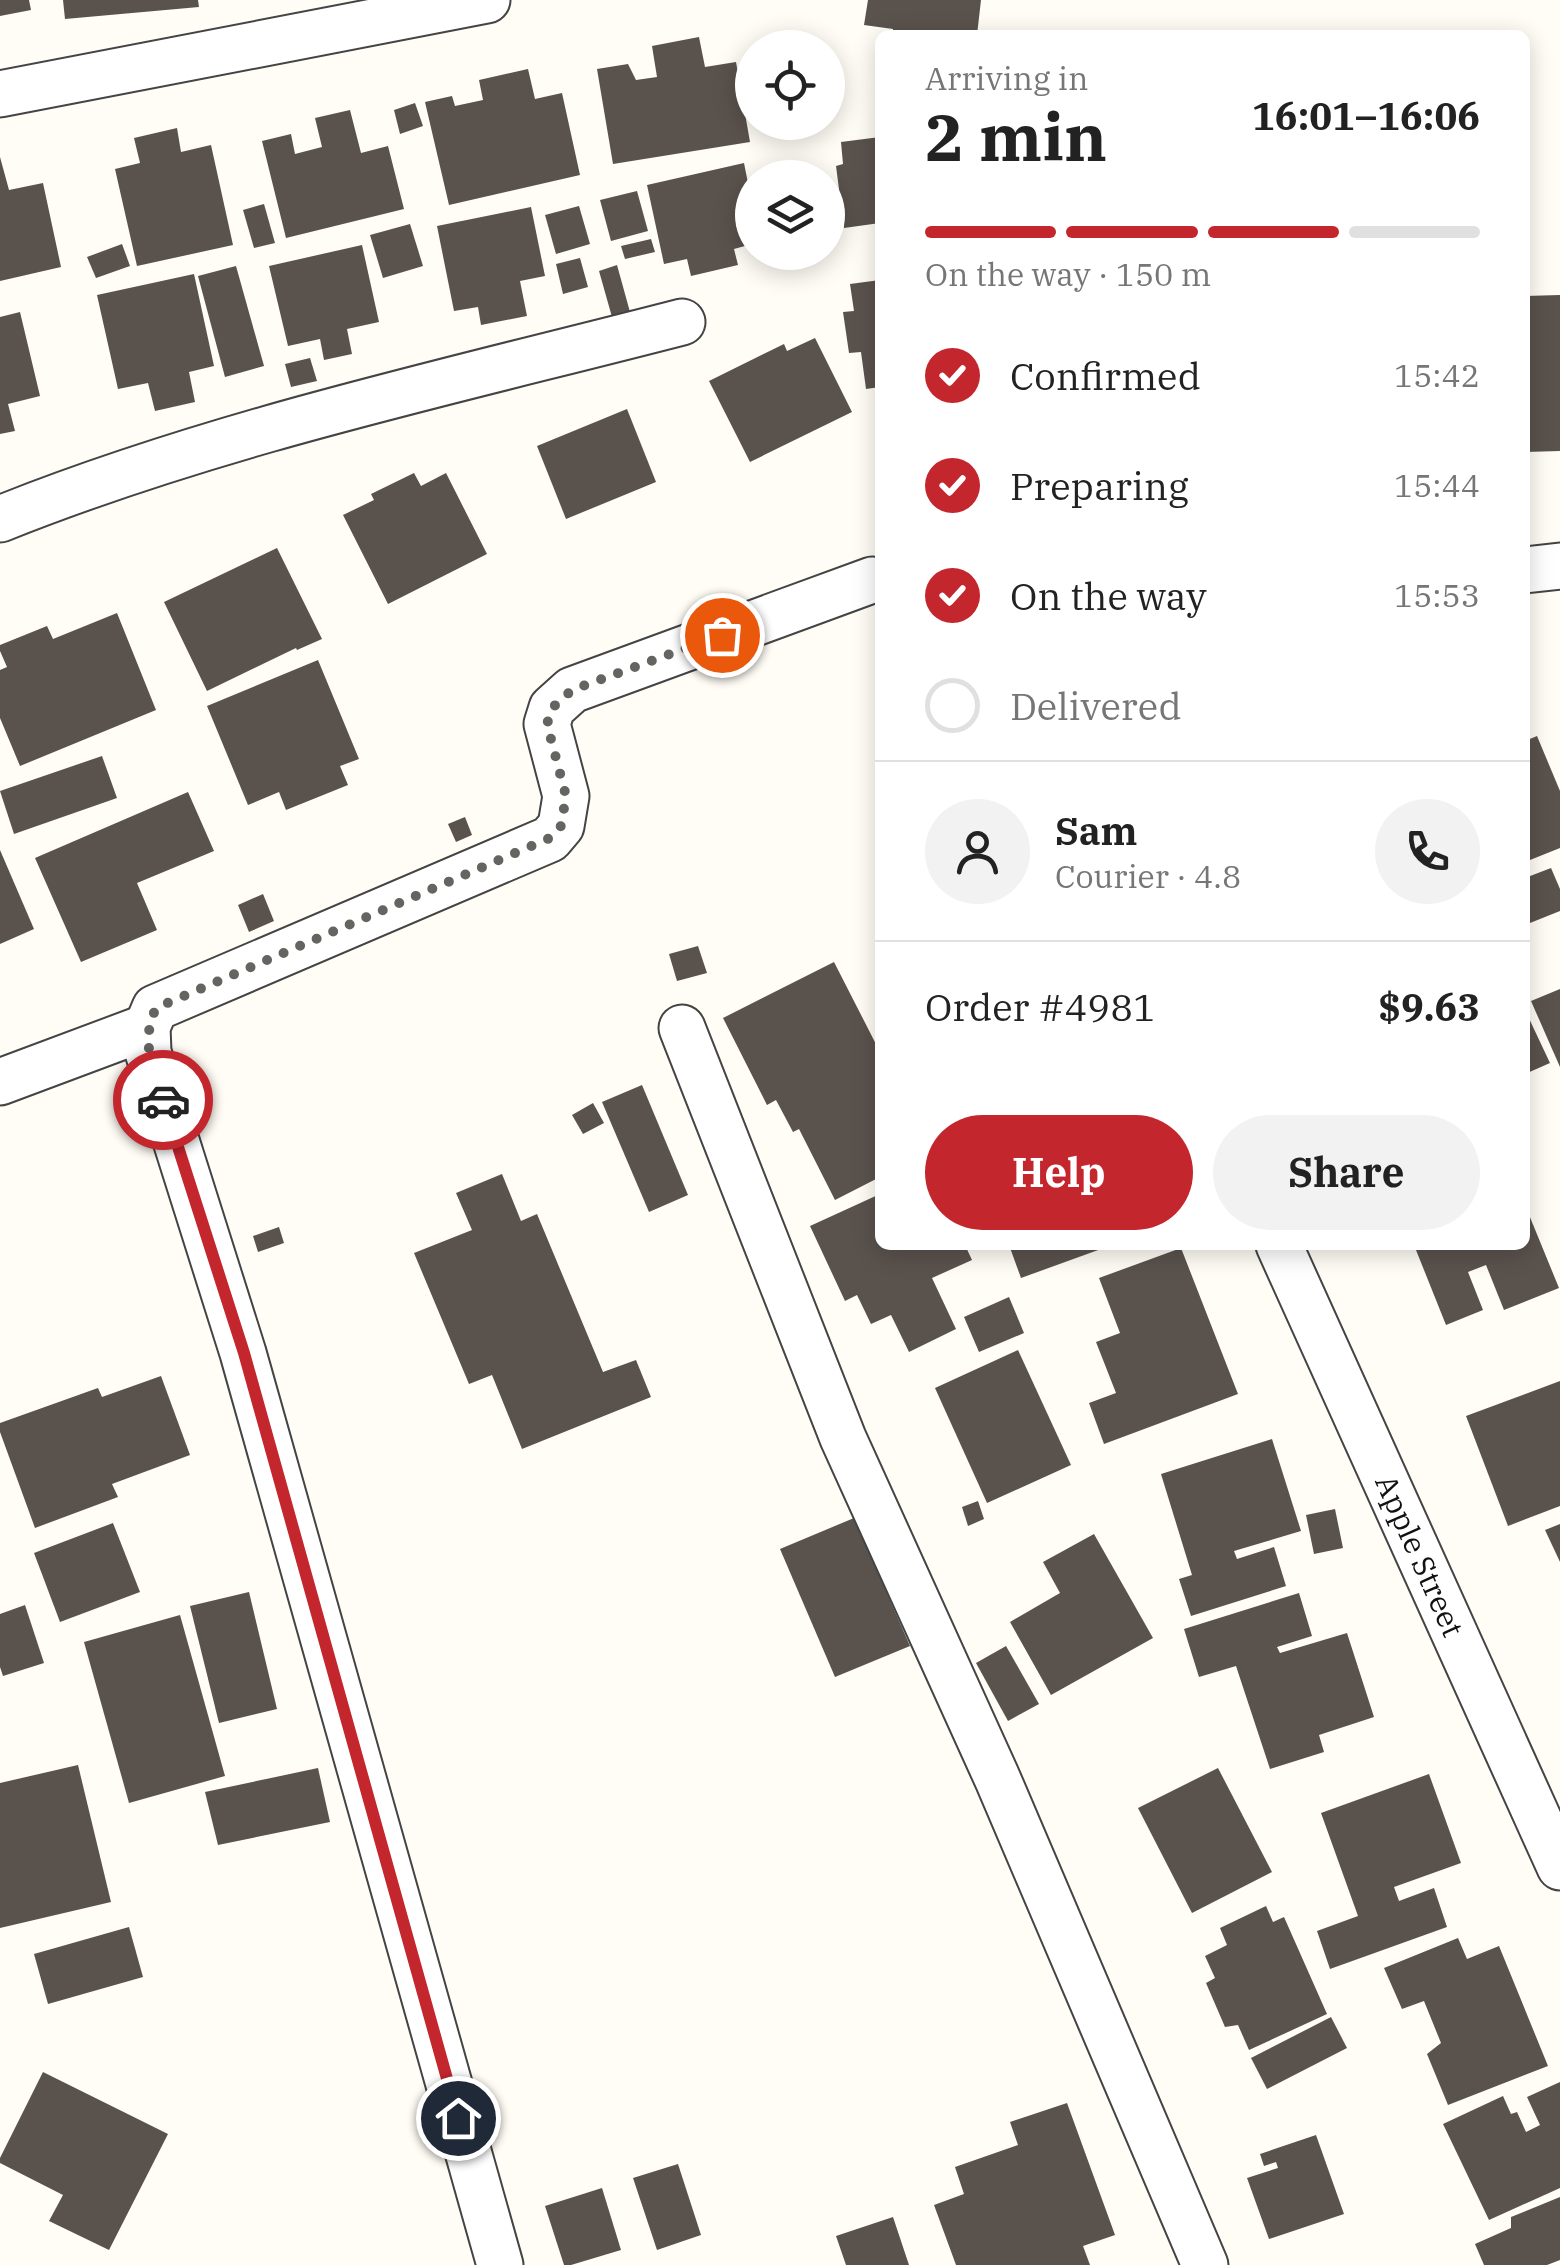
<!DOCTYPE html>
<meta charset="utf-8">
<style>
:root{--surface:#fff;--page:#f2f2f2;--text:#222;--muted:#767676;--line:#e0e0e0;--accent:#c4262e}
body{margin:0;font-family:"IBM Plex Serif",serif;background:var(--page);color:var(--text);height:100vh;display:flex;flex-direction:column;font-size:38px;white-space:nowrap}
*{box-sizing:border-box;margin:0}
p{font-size:32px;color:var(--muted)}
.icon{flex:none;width:55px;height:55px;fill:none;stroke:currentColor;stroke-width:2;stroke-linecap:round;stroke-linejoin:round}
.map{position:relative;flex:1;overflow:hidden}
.drawer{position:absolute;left:875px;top:30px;width:655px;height:1220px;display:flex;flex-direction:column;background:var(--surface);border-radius:15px;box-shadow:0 5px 25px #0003}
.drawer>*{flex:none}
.fabs{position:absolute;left:735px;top:30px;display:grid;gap:20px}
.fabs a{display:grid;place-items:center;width:110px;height:110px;border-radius:50%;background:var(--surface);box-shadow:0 5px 25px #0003;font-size:50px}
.pin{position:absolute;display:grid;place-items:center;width:85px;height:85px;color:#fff;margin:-42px;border:5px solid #fff;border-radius:50%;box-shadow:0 2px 10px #0007}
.courier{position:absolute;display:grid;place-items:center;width:100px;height:100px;margin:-50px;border:8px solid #c4262e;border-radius:50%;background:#fff;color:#222;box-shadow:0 2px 12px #0007}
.summary em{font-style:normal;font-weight:700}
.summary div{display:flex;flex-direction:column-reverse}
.summary{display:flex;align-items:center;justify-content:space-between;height:170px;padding:0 50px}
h1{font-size:65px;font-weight:700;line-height:75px}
.bar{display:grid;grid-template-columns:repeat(4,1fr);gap:15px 10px;align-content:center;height:120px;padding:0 50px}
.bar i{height:12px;border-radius:8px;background:var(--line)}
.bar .current{background:var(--accent)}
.bar p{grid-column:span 4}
.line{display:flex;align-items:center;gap:25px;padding:0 50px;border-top:2px solid var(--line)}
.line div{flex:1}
.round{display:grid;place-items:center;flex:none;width:105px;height:105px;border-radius:52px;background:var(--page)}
ol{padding:0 50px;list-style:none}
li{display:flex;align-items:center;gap:30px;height:110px}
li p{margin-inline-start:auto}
li .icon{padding:10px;border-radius:50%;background:var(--accent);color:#fff;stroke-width:4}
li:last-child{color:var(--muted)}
li i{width:55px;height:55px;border:5px solid var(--line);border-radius:50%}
.action{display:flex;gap:20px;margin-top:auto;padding:20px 50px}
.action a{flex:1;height:115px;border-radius:60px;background:var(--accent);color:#fff;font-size:40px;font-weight:700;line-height:115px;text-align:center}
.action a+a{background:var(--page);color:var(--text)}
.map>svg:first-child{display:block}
.building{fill:#5a524d}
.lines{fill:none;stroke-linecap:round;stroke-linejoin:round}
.street-casing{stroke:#444;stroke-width:49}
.street{stroke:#fff;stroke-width:45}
.done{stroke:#646461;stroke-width:10;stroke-dasharray:0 18}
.route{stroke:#c4262e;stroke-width:12}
.labels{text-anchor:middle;stroke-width:10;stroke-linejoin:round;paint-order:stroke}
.street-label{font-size:30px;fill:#111;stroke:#fff}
</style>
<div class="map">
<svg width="1560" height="2265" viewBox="0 0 1560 2265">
<rect width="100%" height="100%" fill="#fffdf5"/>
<g class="building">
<path d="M 0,0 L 29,0 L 31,10 L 0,16 Z"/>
<path d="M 63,0 L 198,0 L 199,7 L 65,19 Z"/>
<path d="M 868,0 L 981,0 L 977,35 L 893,35 L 893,29 L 864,25 Z"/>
<path d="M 699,37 L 705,67 L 736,62 L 750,142 L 613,164 L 597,69 L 628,64 L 636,80 L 657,77 L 652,46 Z"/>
<path d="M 528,69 L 535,99 L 562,93 L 580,175 L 449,205 L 425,102 L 452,96 L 455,106 L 483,100 L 479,80 Z"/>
<path d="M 415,103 L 423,126 L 400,134 L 394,110 Z"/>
<path d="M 350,110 L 361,153 L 388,146 L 404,209 L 286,238 L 262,141 L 291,134 L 295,154 L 322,147 L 315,118 Z"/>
<path d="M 177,128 L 181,152 L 211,145 L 233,245 L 137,266 L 115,169 L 140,163 L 134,138 Z"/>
<path d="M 880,137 L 880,223 L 844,228 L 836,166 L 843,164 L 841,142 Z"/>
<path d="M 0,157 L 9,190 L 43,183 L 61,267 L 0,281 Z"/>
<path d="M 744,163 L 752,203 L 752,244 L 734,249 L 738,265 L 691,276 L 687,259 L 664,264 L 647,185 Z"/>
<path d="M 637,191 L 648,231 L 611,241 L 600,200 Z"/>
<path d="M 264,204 L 275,243 L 254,248 L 243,210 Z"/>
<path d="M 579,206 L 590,244 L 556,254 L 545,215 Z"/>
<path d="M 531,207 L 545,276 L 520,281 L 527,316 L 481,325 L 478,307 L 454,311 L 437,226 Z"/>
<path d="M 410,224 L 423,266 L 383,278 L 370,235 Z"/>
<path d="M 651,239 L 655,252 L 625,259 L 621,246 Z"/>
<path d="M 122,244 L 130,266 L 96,278 L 87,257 Z"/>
<path d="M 362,245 L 379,322 L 347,329 L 352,354 L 324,360 L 320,339 L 288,346 L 269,266 Z"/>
<path d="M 580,258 L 588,287 L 563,294 L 556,264 Z"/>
<path d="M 617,265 L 630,312 L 612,317 L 599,271 Z"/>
<path d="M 236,266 L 264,366 L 225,377 L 198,276 Z"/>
<path d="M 194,274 L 214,366 L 189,372 L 195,402 L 155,411 L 148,383 L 118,389 L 97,295 Z"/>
<path d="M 880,280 L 880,387 L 866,389 L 861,352 L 849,353 L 843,312 L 854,311 L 850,284 Z"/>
<path d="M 1560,295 L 1560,451 L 1525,452 L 1525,296 Z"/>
<path d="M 20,312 L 40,396 L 8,404 L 15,431 L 0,434 L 0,317 Z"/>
<path d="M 815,338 L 852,412 L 750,462 L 709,381 L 784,344 L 787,351 Z"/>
<path d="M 310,358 L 317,381 L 291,387 L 285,364 Z"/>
<path d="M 627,409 L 656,482 L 566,519 L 537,446 Z"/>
<path d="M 414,473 L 421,486 L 446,473 L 487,554 L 388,604 L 343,515 L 374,500 L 371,494 Z"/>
<path d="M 277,548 L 322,639 L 297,650 L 296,648 L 207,691 L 164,602 Z"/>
<path d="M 117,613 L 156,710 L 20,766 L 0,718 L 0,670 L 7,667 L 0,651 L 0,645 L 47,626 L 53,639 Z"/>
<path d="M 318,660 L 359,759 L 340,766 L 348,785 L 286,810 L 279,792 L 248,805 L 207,706 Z"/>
<path d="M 1537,736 L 1560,791 L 1560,848 L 1525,862 L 1525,741 Z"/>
<path d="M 102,756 L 117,798 L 14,834 L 0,791 Z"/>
<path d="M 188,792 L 214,851 L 137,883 L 157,930 L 81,962 L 35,858 Z"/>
<path d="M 465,817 L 472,835 L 456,842 L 448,824 Z"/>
<path d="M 0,850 L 34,929 L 0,944 Z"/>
<path d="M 1551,868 L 1560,889 L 1560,911 L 1525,925 L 1525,878 Z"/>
<path d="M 263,894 L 274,921 L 249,932 L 238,905 Z"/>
<path d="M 698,946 L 707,973 L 677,981 L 669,954 Z"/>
<path d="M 834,962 L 880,1052 L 880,1177 L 835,1200 L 799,1129 L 793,1132 L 776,1100 L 767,1105 L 723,1018 Z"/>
<path d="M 1560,989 L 1560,1067 L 1531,1001 Z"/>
<path d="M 1525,1010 L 1550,1063 L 1525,1074 Z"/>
<path d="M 642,1085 L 688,1195 L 649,1212 L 602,1102 Z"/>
<path d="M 593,1103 L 604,1123 L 583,1134 L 572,1115 Z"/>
<path d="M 502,1174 L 521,1221 L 537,1214 L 603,1372 L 636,1360 L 651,1397 L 522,1449 L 492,1375 L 469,1384 L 414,1253 L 472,1230 L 456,1193 Z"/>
<path d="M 880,1194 L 880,1245 L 965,1245 L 972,1260 L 932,1278 L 956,1329 L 909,1352 L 891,1315 L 871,1324 L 857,1295 L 845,1301 L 810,1226 Z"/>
<path d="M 1525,1205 L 1559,1288 L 1504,1310 L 1486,1265 L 1468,1272 L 1483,1310 L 1446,1325 L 1414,1245 L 1525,1245 Z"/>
<path d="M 279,1227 L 284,1243 L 258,1252 L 253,1236 Z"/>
<path d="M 1009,1245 L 1112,1245 L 1021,1278 Z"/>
<path d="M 1181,1248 L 1238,1394 L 1104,1444 L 1089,1403 L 1116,1393 L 1096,1342 L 1120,1333 L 1099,1278 Z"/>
<path d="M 1009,1297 L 1024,1333 L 979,1352 L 964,1317 Z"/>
<path d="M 1018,1350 L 1071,1465 L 987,1503 L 935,1388 Z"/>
<path d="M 161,1376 L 190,1455 L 112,1484 L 118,1497 L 35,1528 L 0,1432 L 0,1423 L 98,1388 L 102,1397 Z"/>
<path d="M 1560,1381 L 1560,1506 L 1508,1526 L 1466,1416 Z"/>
<path d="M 1272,1439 L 1301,1531 L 1234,1551 L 1237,1559 L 1274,1547 L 1286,1586 L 1191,1616 L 1179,1579 L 1192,1575 L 1161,1474 Z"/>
<path d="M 978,1501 L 984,1519 L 968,1526 L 962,1507 Z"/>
<path d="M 1335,1509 L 1343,1548 L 1314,1554 L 1306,1515 Z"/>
<path d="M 854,1518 L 910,1646 L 835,1677 L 780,1549 Z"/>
<path d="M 113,1523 L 140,1592 L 60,1622 L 34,1553 Z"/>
<path d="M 1560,1524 L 1560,1562 L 1545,1530 Z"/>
<path d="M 1094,1534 L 1153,1638 L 1051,1695 L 1010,1622 L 1060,1593 L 1043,1562 Z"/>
<path d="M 249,1592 L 277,1709 L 219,1723 L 190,1606 Z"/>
<path d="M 1299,1593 L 1312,1636 L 1277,1647 L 1280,1653 L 1347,1633 L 1374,1717 L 1319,1735 L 1324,1752 L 1270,1769 L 1236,1666 L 1199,1677 L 1184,1629 Z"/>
<path d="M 25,1605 L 44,1663 L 3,1676 L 0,1667 L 0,1614 Z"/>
<path d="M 180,1615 L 225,1776 L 129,1803 L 84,1642 Z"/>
<path d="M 1006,1646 L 1039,1704 L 1008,1721 L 976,1663 Z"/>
<path d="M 78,1765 L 111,1902 L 0,1928 L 0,1783 Z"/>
<path d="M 318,1768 L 330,1822 L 218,1845 L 205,1792 Z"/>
<path d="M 1218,1768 L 1272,1872 L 1192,1913 L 1138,1808 Z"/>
<path d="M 1429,1774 L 1461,1863 L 1394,1887 L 1399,1901 L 1434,1888 L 1447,1927 L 1330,1969 L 1317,1931 L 1358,1916 L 1321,1813 Z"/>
<path d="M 1266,1906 L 1273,1922 L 1284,1917 L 1327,2014 L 1249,2050 L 1238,2025 L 1225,2027 L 1206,1983 L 1215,1978 L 1205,1956 L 1227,1945 L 1220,1928 Z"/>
<path d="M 129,1927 L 143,1977 L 48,2004 L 34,1954 Z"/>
<path d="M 1458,1938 L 1467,1959 L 1499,1946 L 1548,2066 L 1448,2105 L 1427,2054 L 1441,2043 L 1424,2001 L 1402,2009 L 1384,1968 Z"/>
<path d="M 1331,2017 L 1347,2048 L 1267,2089 L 1251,2058 Z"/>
<path d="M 43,2072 L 168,2134 L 109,2250 L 49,2221 L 63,2195 L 0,2163 L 0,2158 Z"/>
<path d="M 1560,2082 L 1560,2188 L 1489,2220 L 1443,2124 L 1503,2096 L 1511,2114 L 1517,2112 L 1526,2132 L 1540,2125 L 1527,2097 Z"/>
<path d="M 1067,2103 L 1115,2235 L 1083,2246 L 1090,2265 L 956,2265 L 934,2205 L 964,2194 L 955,2167 L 1018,2145 L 1010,2122 Z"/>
<path d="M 1316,2135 L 1344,2214 L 1269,2239 L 1247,2178 L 1278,2168 L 1276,2162 L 1264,2166 L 1260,2154 Z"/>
<path d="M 678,2164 L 701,2235 L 657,2250 L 633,2178 Z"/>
<path d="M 602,2188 L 621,2250 L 571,2265 L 564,2265 L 545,2206 Z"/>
<path d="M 1560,2197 L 1560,2260 L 1547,2265 L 1484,2265 L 1475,2244 L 1511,2228 L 1511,2217 Z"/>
<path d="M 893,2217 L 909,2265 L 846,2265 L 836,2236 Z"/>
</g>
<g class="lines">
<defs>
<g id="street">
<path d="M 0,94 L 487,0"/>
<path d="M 0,519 C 220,431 454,381 682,322"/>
<path d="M 1525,570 L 1560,566"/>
<path d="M 682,1028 L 843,1438 L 998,1780 L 1205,2265"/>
<path d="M 0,1082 L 147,1027"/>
<path d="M 1279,1245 L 1560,1867"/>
<path d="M 500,2265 L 243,1353 L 148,1052 L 147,1027 L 155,1008 L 550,839 L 561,826 L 566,796 L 547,724 L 552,708 L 572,690 L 872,580"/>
</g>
</defs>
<use href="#street" class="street-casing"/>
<use href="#street" class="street"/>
</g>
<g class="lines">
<path class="done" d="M 163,1100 C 153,1065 140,1043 156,1008 L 550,838 L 561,826 L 566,796 L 547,724 L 552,708 L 572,690 L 722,635"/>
<path class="route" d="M 163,1100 L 244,1353 L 458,2118"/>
</g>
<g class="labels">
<g class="street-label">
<text transform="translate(1419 1556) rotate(66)" y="10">Apple Street</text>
</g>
</g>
</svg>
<div class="fabs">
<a><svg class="icon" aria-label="locate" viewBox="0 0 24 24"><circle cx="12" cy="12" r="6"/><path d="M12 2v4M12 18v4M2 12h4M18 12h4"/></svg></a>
<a><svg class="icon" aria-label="layers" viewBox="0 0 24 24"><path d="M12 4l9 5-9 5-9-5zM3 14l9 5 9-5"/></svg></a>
</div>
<div class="pin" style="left:722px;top:635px;background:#ea580c"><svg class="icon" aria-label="bag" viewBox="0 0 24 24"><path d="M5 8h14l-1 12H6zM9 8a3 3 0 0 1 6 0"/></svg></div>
<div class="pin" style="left:458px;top:2118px;background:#1f2937"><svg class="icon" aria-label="home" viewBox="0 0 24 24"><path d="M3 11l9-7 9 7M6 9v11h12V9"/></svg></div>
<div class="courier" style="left:163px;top:1100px"><svg class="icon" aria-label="car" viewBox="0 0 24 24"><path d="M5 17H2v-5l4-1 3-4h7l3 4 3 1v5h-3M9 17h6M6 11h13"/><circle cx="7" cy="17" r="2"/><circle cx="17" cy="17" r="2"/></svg></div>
<section class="drawer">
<div class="summary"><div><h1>2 min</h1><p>Arriving in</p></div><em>16:01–16:06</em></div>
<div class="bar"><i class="current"></i><i class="current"></i><i class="current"></i><i></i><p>On the way · 150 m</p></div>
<ol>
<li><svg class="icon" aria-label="check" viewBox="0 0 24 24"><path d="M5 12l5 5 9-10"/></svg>Confirmed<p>15:42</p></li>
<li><svg class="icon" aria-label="check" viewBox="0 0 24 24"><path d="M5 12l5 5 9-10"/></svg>Preparing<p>15:44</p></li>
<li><svg class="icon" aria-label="check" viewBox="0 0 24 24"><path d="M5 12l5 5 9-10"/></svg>On the way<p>15:53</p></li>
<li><i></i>Delivered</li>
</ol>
<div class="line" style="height:180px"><a class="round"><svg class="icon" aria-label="person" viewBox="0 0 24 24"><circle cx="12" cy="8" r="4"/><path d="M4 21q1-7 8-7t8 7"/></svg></a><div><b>Sam</b><p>Courier · 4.8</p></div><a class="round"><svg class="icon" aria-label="phone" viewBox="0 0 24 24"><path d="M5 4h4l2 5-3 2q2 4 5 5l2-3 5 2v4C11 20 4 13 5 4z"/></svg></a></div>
<div class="line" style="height:130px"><div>Order #4981</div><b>$9.63</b></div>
<div class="action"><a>Help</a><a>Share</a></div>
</section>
</div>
